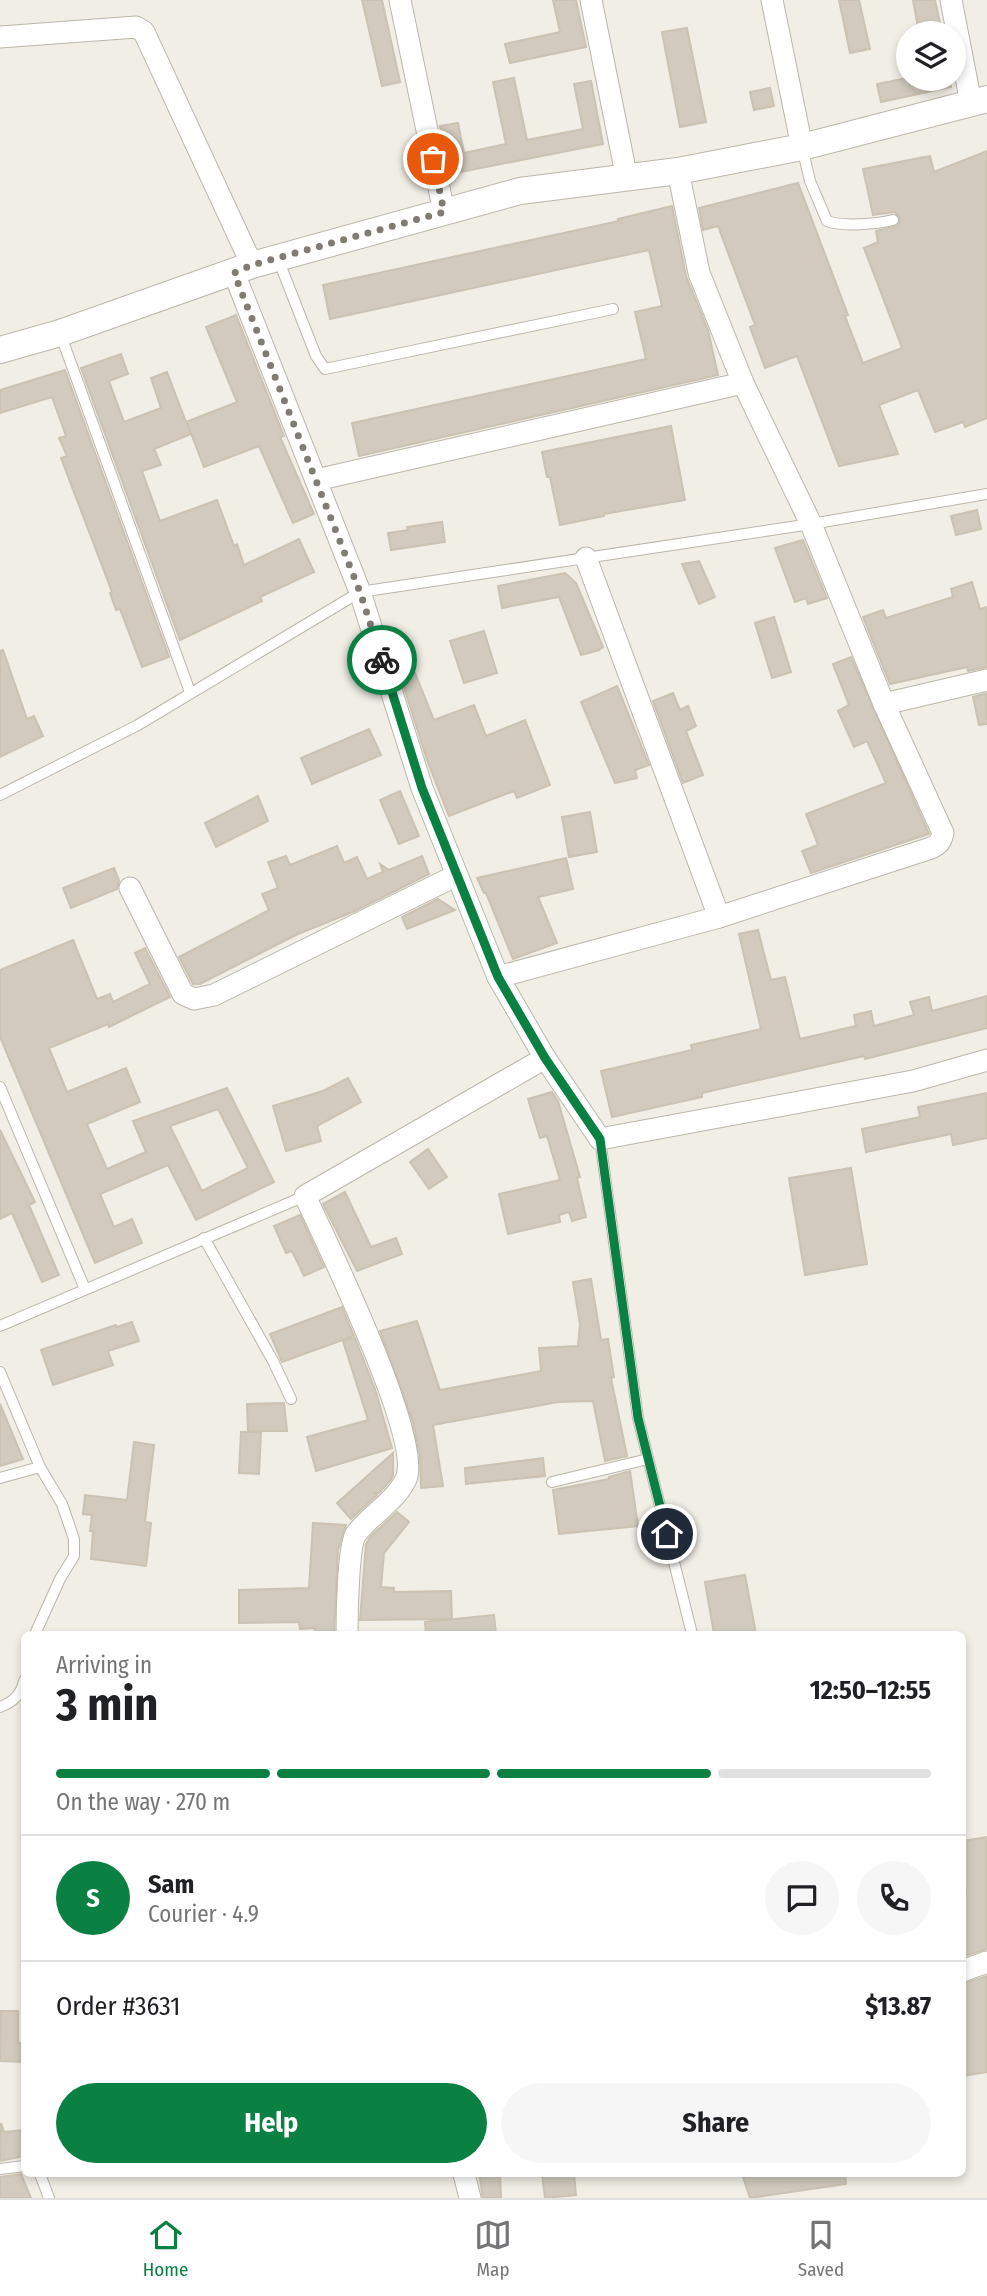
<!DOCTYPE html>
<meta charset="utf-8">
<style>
:root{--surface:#fff;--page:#f6f6f6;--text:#202124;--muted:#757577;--line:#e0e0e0;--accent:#0b8043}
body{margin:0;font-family:"Fira Sans Condensed",sans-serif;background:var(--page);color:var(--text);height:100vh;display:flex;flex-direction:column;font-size:26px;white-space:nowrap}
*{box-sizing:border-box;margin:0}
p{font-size:23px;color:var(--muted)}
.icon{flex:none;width:38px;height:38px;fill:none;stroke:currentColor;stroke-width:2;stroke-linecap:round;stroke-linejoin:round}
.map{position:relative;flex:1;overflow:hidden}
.drawer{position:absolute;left:21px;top:1631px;width:945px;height:546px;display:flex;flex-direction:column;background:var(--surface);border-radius:10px;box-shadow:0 4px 10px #0003}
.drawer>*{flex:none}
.buttons{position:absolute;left:896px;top:21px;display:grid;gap:14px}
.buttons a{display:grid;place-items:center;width:70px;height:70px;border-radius:50%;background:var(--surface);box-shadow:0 4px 10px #0003;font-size:35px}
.pin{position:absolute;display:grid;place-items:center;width:60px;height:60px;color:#fff;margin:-30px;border:4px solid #fff;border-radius:50%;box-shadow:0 2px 7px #0007}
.courier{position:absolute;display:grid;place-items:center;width:70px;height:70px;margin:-35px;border:5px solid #0b8043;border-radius:50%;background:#fff;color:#222;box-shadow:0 2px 9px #0007}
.headline em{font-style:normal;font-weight:700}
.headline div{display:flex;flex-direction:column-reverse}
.headline{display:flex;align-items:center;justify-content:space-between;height:119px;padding:0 35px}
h1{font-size:46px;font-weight:700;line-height:52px}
.bar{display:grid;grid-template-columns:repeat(4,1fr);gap:10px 7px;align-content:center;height:84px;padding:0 35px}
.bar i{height:9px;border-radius:5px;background:var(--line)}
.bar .current{background:var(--accent)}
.bar p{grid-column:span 4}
.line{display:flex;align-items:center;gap:18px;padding:0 35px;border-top:2px solid var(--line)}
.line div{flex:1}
.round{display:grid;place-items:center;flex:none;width:74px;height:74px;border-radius:37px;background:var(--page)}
.button{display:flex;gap:14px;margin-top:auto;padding:14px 35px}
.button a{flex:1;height:80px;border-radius:42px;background:var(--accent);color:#fff;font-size:28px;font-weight:700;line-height:80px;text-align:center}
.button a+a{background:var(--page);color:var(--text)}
.menu{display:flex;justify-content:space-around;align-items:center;height:98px;border-top:2px solid var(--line);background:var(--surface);font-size:19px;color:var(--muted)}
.menu a{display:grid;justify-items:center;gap:4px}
.menu .current{color:var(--accent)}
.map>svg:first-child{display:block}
.building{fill:#d1cabd;stroke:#cbc2b1;stroke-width:2;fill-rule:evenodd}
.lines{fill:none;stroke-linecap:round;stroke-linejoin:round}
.service-casing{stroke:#bbb6aa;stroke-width:12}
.minor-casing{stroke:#bbb6aa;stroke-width:23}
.tertiary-casing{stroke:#bbb6aa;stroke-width:28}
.service{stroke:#fff;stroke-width:10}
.minor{stroke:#fff;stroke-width:21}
.tertiary{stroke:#fff;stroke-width:26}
.done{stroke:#807c74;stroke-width:7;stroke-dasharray:0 12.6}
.route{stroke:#0b8043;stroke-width:9}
</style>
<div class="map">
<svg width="987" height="2198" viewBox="0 0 987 2198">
<rect width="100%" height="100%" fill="#f1eee6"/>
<g class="building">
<path d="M 362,0 L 382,0 L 400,82 L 382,86 Z"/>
<path d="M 553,0 L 576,0 L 586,47 L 510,63 L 505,44 L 560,32 Z"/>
<path d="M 839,0 L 859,0 L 870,49 L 850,53 Z"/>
<path d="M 913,0 L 935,0 L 942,33 L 919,33 Z"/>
<path d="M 687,28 L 706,122 L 680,127 L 662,32 Z"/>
<path d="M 514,78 L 527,140 L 583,129 L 574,84 L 591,81 L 603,144 L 450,174 L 440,126 L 458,123 L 464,153 L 506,144 L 493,82 Z"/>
<path d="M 902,79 L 950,79 L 951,87 L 881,102 L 877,84 Z"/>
<path d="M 770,88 L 774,106 L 754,110 L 750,92 Z"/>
<path d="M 987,151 L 987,418 L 965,427 L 963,422 L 935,432 L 918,390 L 879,405 L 898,454 L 839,466 L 797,356 L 765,368 L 750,327 L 755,325 L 718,226 L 703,230 L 699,208 L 798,183 L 848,315 L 845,316 L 863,363 L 902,348 L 864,248 L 878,242 L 876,231 L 898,226 L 900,218 L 895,212 L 873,215 L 863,169 L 930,156 L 934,172 Z"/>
<path d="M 672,206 L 686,276 L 708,330 L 718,375 L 359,456 L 352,423 L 646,359 L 635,312 L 662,306 L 649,250 L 330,319 L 323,285 L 619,221 L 618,219 Z"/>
<path d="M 236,315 L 284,436 L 280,437 L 314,514 L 293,523 L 259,446 L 204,467 L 187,423 L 191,434 L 154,449 L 161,465 L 142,471 L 160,521 L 217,500 L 234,546 L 237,544 L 244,565 L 299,539 L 314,572 L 260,597 L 262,601 L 180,640 L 81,368 L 121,354 L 128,374 L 109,381 L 124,422 L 161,408 L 151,378 L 167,372 L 186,422 L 237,402 L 206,327 Z"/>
<path d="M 65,370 L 169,657 L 142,667 L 120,609 L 116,610 L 110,593 L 112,592 L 61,458 L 67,456 L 59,438 L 66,436 L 52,397 L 0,413 L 0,390 Z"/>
<path d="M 671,426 L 685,500 L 604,514 L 604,516 L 560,525 L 550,477 L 547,477 L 542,452 Z"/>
<path d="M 977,510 L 981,529 L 956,535 L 951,516 Z"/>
<path d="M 442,522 L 445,542 L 391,550 L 388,533 L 408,530 L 407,527 Z"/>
<path d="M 803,540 L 827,598 L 808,604 L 806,598 L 795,602 L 775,548 Z"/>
<path d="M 699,561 L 715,597 L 699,604 L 682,564 Z"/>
<path d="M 565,573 L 576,583 L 603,647 L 599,650 L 581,655 L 559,597 L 502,608 L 498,586 Z"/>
<path d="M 972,582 L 980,609 L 987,607 L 987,667 L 968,671 L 967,667 L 890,684 L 863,617 L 883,610 L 886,618 L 953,597 L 951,589 Z"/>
<path d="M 774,617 L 791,672 L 772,678 L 755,623 Z"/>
<path d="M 484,631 L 497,673 L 464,683 L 450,641 Z"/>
<path d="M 3,650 L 27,719 L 34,716 L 43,736 L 0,757 L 0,651 Z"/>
<path d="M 851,657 L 929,834 L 811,873 L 802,851 L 818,845 L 806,814 L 886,783 L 867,741 L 854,747 L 838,711 L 849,705 L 833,664 Z"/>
<path d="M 415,673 L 434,720 L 474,705 L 486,736 L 525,720 L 550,785 L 517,798 L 514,791 L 449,816 L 427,760 L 401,678 Z"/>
<path d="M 617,686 L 649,765 L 635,770 L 637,778 L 615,783 L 581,702 Z"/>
<path d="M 673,693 L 680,710 L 688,706 L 696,726 L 686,731 L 703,775 L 683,783 L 653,701 Z"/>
<path d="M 987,693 L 987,724 L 979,725 L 973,697 Z"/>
<path d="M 369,729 L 381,755 L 312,784 L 301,758 Z"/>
<path d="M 400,791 L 419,836 L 399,844 L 380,800 Z"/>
<path d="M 258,796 L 268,821 L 216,847 L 205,823 Z"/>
<path d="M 590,812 L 597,852 L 569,857 L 562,817 Z"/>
<path d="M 337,846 L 344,863 L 357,857 L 367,879 L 383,872 L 380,864 L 389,870 L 422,856 L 429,874 L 355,911 L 298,934 L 200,984 L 193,984 L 179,957 L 269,910 L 262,894 L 278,888 L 268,862 L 286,856 L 290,865 Z"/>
<path d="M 566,858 L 573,889 L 538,897 L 557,943 L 513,959 L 486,893 L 484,893 L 477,878 Z"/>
<path d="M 114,868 L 119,880 L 117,889 L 71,908 L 63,888 Z"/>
<path d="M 438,899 L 455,910 L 407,929 L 402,917 Z"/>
<path d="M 758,930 L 771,980 L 785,977 L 800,1039 L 856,1026 L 854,1015 L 871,1011 L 874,1026 L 914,1015 L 910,1002 L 929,997 L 932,1011 L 987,996 L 987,1028 L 865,1059 L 864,1056 L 702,1093 L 702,1097 L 612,1117 L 601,1071 L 692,1050 L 691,1045 L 761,1029 L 739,934 Z"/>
<path d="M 73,940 L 97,999 L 110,994 L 113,1002 L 150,984 L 135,953 L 145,948 L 170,997 L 109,1027 L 108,1024 L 49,1048 L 67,1092 L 126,1068 L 140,1102 L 87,1124 L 107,1169 L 146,1152 L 133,1121 L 227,1088 L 274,1182 L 196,1220 L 168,1165 L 100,1194 L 114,1227 L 132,1219 L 142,1243 L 95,1263 L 0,1037 L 0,970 ZM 218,1109 L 248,1168 L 202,1191 L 170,1126 Z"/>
<path d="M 348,1078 L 361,1102 L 317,1126 L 321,1141 L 286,1151 L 273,1106 L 323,1091 Z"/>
<path d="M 552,1092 L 558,1101 L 580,1177 L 577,1178 L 586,1217 L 572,1221 L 569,1212 L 559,1215 L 560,1222 L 508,1234 L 499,1194 L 560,1180 L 547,1136 L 540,1138 L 528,1099 Z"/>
<path d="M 987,1093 L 987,1138 L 953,1145 L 951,1134 L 866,1152 L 862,1129 L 920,1117 L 918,1107 Z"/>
<path d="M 0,1130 L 35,1202 L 29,1205 L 59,1275 L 42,1282 L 12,1213 L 0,1219 Z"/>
<path d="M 428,1149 L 447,1177 L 429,1189 L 410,1162 Z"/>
<path d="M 851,1168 L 867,1264 L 805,1275 L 789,1178 Z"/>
<path d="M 345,1192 L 371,1247 L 396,1238 L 402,1254 L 357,1271 L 323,1204 Z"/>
<path d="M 300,1215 L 324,1267 L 304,1276 L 292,1251 L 286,1253 L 274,1226 Z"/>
<path d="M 591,1279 L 601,1340 L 608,1339 L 614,1377 L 611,1378 L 627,1456 L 605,1461 L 593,1401 L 558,1402 L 433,1425 L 443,1486 L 421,1488 L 420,1455 L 413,1422 L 380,1331 L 417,1321 L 440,1390 L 541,1371 L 539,1348 L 578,1346 L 580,1324 L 573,1282 Z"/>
<path d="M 342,1307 L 354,1336 L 282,1362 L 270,1334 Z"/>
<path d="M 132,1322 L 139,1341 L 108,1351 L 113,1365 L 53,1385 L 41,1350 L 116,1325 L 117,1327 Z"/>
<path d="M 355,1338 L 375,1389 L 392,1448 L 316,1471 L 307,1437 L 368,1420 L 343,1341 Z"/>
<path d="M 284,1403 L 287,1431 L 248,1431 L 247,1404 Z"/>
<path d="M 0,1404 L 23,1459 L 0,1466 Z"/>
<path d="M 241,1432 L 261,1432 L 259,1474 L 239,1473 Z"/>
<path d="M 134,1442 L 154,1445 L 145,1522 L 151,1523 L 146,1566 L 91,1559 L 93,1531 L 90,1531 L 92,1515 L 83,1514 L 85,1495 L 127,1500 Z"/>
<path d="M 393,1453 L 393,1475 L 391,1480 L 379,1493 L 374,1493 L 377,1495 L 351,1519 L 337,1503 Z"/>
<path d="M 543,1458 L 545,1476 L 466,1484 L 465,1468 Z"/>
<path d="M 630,1471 L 638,1526 L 559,1534 L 553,1490 L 609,1479 L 609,1477 Z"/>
<path d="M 397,1512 L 409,1522 L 384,1553 L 381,1587 L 394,1588 L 394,1592 L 451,1591 L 452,1619 L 360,1620 L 366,1544 L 371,1536 Z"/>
<path d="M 313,1523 L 346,1525 L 338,1550 L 334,1634 L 315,1634 L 315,1628 L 300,1629 L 299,1622 L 239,1623 L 239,1590 L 309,1588 Z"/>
<path d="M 745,1575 L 756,1634 L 714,1634 L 705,1582 Z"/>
<path d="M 494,1615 L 496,1634 L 426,1634 L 425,1622 Z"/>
<path d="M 987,1837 L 987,1949 L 962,1957 L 962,1896 L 966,1895 L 962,1877 L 962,1841 Z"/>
<path d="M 987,1976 L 987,2072 L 962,2076 L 962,1984 Z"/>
<path d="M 1,2011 L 18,2011 L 18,2043 L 24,2043 L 24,2062 L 0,2061 Z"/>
<path d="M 1,2123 L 4,2132 L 24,2130 L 24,2156 L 0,2161 Z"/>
<path d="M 21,2174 L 31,2198 L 0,2198 L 0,2177 Z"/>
<path d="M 479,2174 L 500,2174 L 501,2198 L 483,2198 Z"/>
<path d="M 542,2174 L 574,2174 L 576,2195 L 545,2198 Z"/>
<path d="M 742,2174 L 845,2174 L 846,2184 L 750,2198 Z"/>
</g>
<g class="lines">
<defs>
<g id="service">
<path d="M 802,147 L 810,181 L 827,221 C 842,227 877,224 893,220"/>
<path d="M 278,259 L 316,356 L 325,369 L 613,309"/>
<path d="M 60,333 L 190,692"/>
<path d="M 0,795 L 138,725 L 360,592 L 811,524 L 987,494"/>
<path d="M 0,1087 L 85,1289"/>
<path d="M 600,1139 L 638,1418 L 692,1634"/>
<path d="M 204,1238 L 273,1361 L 291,1399"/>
<path d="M 0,1326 L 305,1196"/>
<path d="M 0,1372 L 40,1467 L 0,1478"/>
<path d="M 552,1482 L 648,1459"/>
<path d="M 35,1634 L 60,1579 L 74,1556 L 74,1539 L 62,1504 L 40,1467"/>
<path d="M 0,1707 C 13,1702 21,1695 24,1681"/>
<path d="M 0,2169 L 24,2166"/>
<path d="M 40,2174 L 49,2198"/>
</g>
<g id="minor">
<path d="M 400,0 L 444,212"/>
<path d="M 591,0 L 627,179"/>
<path d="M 772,0 L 802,147"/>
<path d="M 951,0 L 971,103"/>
<path d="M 0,37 L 136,27 L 144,32 L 252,265"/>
<path d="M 234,273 L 360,592 L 422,788 L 498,977 L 545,1058 L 305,1196 C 326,1241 423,1440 406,1479 C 396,1501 370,1515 356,1534 C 348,1545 347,1617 347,1634"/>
<path d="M 316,480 L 743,383"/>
<path d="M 586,558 L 719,917"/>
<path d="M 884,704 L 987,680"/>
<path d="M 130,888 L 183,994 L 194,999 L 214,995 L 457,875"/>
<path d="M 498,977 L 719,917 L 928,849 C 937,846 941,843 943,833 L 884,704 L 811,524 L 743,383 L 699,273 L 678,171"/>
<path d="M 545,1058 L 600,1139 L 913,1081 L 987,1060"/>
<path d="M 962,1971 L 987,1962"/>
<path d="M 464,2174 L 470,2198"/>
</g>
<path id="tertiary" d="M 0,350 L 60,333 L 252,265 L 520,191 L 678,171 L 802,147 L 987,99"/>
</defs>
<use href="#service" class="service-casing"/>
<use href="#minor" class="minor-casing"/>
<use href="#tertiary" class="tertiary-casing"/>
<use href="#service" class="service"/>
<use href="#minor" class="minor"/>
<use href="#tertiary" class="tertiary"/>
</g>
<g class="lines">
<path class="done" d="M 382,660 L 360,592 L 234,273 L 252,265 L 444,212 L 433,159"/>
<path class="route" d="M 382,660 L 422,788 L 498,977 L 545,1058 L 600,1139 L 638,1418 L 667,1534"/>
</g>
</svg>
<div class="buttons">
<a><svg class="icon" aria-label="layers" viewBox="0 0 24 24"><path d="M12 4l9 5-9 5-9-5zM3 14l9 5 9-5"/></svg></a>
</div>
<div class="pin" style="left:433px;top:159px;background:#ea580c"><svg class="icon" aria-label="bag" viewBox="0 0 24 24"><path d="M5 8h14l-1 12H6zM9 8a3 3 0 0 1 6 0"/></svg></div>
<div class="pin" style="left:667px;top:1534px;background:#1f2937"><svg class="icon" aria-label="home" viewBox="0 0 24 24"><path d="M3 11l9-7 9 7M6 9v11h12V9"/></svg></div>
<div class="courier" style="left:382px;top:660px"><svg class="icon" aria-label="bike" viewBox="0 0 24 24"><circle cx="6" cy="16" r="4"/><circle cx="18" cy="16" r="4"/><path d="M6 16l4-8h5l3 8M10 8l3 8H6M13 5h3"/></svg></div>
<section class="drawer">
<div class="headline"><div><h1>3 min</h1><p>Arriving in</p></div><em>12:50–12:55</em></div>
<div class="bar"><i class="current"></i><i class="current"></i><i class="current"></i><i></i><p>On the way · 270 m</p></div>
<div class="line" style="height:126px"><b class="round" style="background:var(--accent);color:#fff">S</b><div><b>Sam</b><p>Courier · 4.9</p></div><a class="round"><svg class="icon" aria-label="chat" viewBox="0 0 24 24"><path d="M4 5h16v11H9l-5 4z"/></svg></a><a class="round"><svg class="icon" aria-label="phone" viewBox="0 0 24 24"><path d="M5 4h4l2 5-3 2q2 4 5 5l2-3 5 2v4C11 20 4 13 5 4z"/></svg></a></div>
<div class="line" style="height:91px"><div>Order #3631</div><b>$13.87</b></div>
<div class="button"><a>Help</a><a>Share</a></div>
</section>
</div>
<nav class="menu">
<a class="current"><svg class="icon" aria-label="home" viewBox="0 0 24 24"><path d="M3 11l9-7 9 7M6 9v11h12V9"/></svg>Home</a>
<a><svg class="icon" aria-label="map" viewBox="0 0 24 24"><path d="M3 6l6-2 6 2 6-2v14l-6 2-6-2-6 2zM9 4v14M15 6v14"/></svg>Map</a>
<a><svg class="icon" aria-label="saved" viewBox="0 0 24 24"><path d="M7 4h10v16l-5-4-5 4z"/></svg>Saved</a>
</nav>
